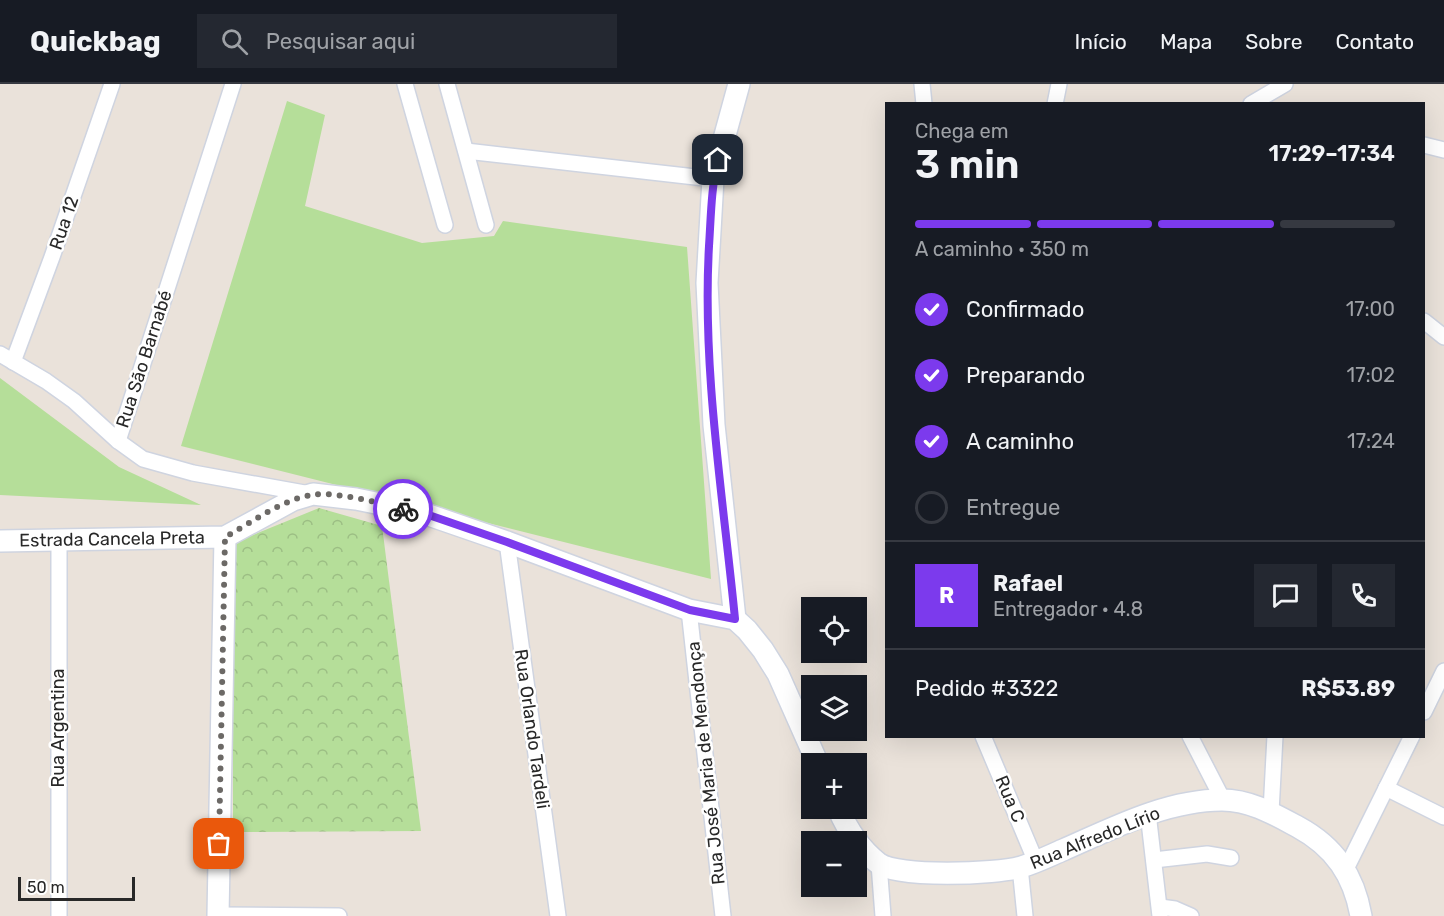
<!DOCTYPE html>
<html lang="pt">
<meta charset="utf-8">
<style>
:root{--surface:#171b24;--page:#242831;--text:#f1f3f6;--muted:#9ea1a6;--line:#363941;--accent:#7c3aed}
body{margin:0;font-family:Rubik,sans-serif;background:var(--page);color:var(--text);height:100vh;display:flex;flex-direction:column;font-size:22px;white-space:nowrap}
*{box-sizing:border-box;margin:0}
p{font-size:20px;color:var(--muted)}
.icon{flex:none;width:33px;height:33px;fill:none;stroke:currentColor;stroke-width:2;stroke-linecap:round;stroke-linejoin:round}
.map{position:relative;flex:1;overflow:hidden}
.sheet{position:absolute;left:885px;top:18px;width:540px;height:636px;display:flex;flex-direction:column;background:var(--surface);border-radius:0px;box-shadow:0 6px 24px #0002}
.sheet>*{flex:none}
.buttons{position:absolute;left:801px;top:513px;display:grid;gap:12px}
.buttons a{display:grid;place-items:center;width:66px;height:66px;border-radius:0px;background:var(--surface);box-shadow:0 6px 24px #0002;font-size:30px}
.scale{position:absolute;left:18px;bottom:15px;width:117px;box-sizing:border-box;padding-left:6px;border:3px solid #282828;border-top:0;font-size:16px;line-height:21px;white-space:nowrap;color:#282828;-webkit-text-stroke:4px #fff;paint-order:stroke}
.pin{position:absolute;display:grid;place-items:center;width:51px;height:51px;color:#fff;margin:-26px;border-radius:12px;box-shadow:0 3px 9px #0006}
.courier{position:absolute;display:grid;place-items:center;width:60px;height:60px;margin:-30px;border:4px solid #7c3aed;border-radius:50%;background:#fff;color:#222;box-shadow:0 2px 8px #0007}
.head em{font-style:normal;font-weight:600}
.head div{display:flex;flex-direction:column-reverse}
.head{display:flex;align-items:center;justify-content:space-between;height:102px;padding:0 30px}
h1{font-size:39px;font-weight:600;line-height:45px}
.bar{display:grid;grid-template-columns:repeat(4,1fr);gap:9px 6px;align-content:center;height:72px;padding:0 30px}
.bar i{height:8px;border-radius:4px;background:var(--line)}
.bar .selected{background:var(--accent)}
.bar p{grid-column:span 4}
.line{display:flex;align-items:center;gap:15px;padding:0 30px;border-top:2px solid var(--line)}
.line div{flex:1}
.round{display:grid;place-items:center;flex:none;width:63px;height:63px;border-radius:0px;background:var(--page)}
ol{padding:0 30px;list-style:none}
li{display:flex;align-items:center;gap:18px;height:66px}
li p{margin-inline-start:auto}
li .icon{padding:6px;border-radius:50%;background:var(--accent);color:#fff;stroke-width:4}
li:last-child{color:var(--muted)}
li i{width:33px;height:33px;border:3px solid var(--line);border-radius:50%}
header{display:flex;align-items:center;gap:36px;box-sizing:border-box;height:84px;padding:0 30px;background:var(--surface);border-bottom:2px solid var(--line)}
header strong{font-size:28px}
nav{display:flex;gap:33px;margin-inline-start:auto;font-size:21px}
.search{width:420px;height:54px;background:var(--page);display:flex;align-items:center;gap:15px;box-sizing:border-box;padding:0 21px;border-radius:0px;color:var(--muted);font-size:22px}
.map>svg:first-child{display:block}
.grass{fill:#b5de99}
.forest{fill:url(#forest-crowns)}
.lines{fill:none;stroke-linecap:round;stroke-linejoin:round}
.street-casing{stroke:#cfd4e0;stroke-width:18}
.secondary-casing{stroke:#cfd4e0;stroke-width:24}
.street{stroke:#fff;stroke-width:15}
.secondary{stroke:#fff;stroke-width:21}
.done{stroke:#6c6966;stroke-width:6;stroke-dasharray:0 10.8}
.route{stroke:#7c3aed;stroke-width:8}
.labels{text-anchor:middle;stroke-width:5;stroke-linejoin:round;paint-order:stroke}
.street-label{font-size:18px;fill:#282828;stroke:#fff}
</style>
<header>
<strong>Quickbag</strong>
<div class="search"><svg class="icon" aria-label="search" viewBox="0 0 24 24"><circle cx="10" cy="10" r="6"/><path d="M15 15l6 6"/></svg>Pesquisar aqui</div>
<nav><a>Início</a><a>Mapa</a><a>Sobre</a><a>Contato</a></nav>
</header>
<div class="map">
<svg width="1444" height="832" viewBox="0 0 1444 832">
<defs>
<pattern id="forest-crowns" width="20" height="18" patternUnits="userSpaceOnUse" patternTransform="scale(1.5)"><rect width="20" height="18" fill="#b5de99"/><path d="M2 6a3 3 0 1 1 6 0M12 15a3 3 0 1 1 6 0" fill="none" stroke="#9cbe84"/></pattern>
</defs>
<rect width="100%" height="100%" fill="#eae2da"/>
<g class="grass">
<path d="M 287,17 L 325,31 L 305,122 L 422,159 L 494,152 L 503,137 L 687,163 L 711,495 L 181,362 Z"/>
<path d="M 0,294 L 119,383 L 201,421 L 0,411 Z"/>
</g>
<path class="forest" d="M 319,424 L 382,442 L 421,747 L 233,748 L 233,459 Z"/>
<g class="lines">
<defs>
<g id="street">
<path d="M 405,0 L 445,141"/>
<path d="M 447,0 L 486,141"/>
<path d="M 922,0 L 924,20"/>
<path d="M 1055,20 L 1059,0"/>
<path d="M 1251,20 L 1285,0"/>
<path d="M 1424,61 L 1444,66"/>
<path d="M 466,67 L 713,95"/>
<path d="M 1424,237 L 1444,253"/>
<path d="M 0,270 L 46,297 L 74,317 L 118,357 L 143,375 L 193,389 L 310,410"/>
<path d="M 13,278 L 52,173 L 112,0"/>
<path d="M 118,357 L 233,0"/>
<path d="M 507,458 L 558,832"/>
<path d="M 689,526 L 723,832"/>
<path d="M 1424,628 L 1444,587"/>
<path d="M 983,652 L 1036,778"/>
<path d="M 1190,652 L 1223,716"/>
<path d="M 1386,704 L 1444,733"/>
<path d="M 1271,728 L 1275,652"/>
<path d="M 1148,729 L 1160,832"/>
<path d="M 1154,776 L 1207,770 L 1231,774"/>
<path d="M 879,780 L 883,832"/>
<path d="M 1020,783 L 1025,832"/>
<path d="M 1346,785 L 1412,652"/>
<path d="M 1160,823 L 1175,825 L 1191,832"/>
<path d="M 218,831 L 339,832"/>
<path d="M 59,832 L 59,457"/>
</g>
<g id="secondary">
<path d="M 0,457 L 225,453 L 293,416 L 313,410 L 356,415 L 420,428 L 507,458 L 689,526 L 735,535 L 747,546 L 763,566 L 778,590 L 818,680"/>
<path d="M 735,535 L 714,341 L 707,199 L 713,95 L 739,0"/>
<path d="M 838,724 C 847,745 860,765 878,779 C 897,794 996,790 1021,783 C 1035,779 1049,772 1063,766 C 1113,744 1167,716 1222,716 C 1250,716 1274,730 1298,743 C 1335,763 1354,792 1361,832"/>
<path d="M 218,832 L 225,453"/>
</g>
</defs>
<use href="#street" class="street-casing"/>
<use href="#secondary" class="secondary-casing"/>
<use href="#street" class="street"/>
<use href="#secondary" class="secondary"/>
</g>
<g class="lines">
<path class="done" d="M 219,760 L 225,453 C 251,439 283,415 312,411 C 336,407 378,419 403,425"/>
<path class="route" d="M 403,425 L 420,428 L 507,458 L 690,526 L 735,535 C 723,412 702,285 709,162 C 711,133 711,104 718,76"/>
</g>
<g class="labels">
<g class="street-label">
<text transform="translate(64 139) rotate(-71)" y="6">Rua 12</text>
<text transform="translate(144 275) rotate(-72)" y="6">Rua São Barnabé</text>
<text transform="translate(112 455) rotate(-1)" y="6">Estrada Cancela Preta</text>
<text transform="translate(58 644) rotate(-90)" y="6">Rua Argentina</text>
<text transform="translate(532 645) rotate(82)" y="6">Rua Orlando Tardeli</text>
<text transform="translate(706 679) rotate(-96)" y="6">Rua José Maria de Mendonça</text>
<text transform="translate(1010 715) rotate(67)" y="6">Rua C</text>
<text transform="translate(1095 754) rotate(-22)" y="6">Rua Alfredo Lírio</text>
</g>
</g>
</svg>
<div class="buttons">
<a><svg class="icon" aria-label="locate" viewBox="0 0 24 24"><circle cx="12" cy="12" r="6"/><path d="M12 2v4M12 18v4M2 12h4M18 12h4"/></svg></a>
<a><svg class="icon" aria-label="layers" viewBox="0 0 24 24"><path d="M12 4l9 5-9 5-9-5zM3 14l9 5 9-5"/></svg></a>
<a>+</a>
<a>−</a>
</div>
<div class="scale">50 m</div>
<div class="pin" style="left:219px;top:760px;background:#ea580c"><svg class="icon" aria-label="bag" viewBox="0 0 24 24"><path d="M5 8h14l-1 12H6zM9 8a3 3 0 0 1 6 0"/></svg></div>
<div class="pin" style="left:718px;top:76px;background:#1f2937"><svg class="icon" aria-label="home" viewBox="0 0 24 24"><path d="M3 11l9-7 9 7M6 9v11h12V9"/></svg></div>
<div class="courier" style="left:403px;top:425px"><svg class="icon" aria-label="bike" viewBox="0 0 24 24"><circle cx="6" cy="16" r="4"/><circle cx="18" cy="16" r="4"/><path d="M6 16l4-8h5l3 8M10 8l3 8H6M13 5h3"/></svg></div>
<section class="sheet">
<div class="head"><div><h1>3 min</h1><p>Chega em</p></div><em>17:29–17:34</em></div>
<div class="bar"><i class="selected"></i><i class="selected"></i><i class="selected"></i><i></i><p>A caminho · 350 m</p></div>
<ol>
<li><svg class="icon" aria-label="check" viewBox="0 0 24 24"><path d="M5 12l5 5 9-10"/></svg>Confirmado<p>17:00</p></li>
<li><svg class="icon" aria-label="check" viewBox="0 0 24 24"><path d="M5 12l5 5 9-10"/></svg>Preparando<p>17:02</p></li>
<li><svg class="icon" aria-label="check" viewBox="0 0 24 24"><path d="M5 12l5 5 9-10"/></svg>A caminho<p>17:24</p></li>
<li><i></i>Entregue</li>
</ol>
<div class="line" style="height:108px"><b class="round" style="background:var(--accent);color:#fff">R</b><div><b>Rafael</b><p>Entregador · 4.8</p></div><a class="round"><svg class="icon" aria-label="chat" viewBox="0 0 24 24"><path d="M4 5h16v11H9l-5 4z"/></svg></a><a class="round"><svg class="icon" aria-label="phone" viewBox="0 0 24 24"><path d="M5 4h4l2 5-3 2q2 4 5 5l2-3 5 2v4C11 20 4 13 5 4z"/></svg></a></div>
<div class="line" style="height:78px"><div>Pedido #3322</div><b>R$53.89</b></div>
</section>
</div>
